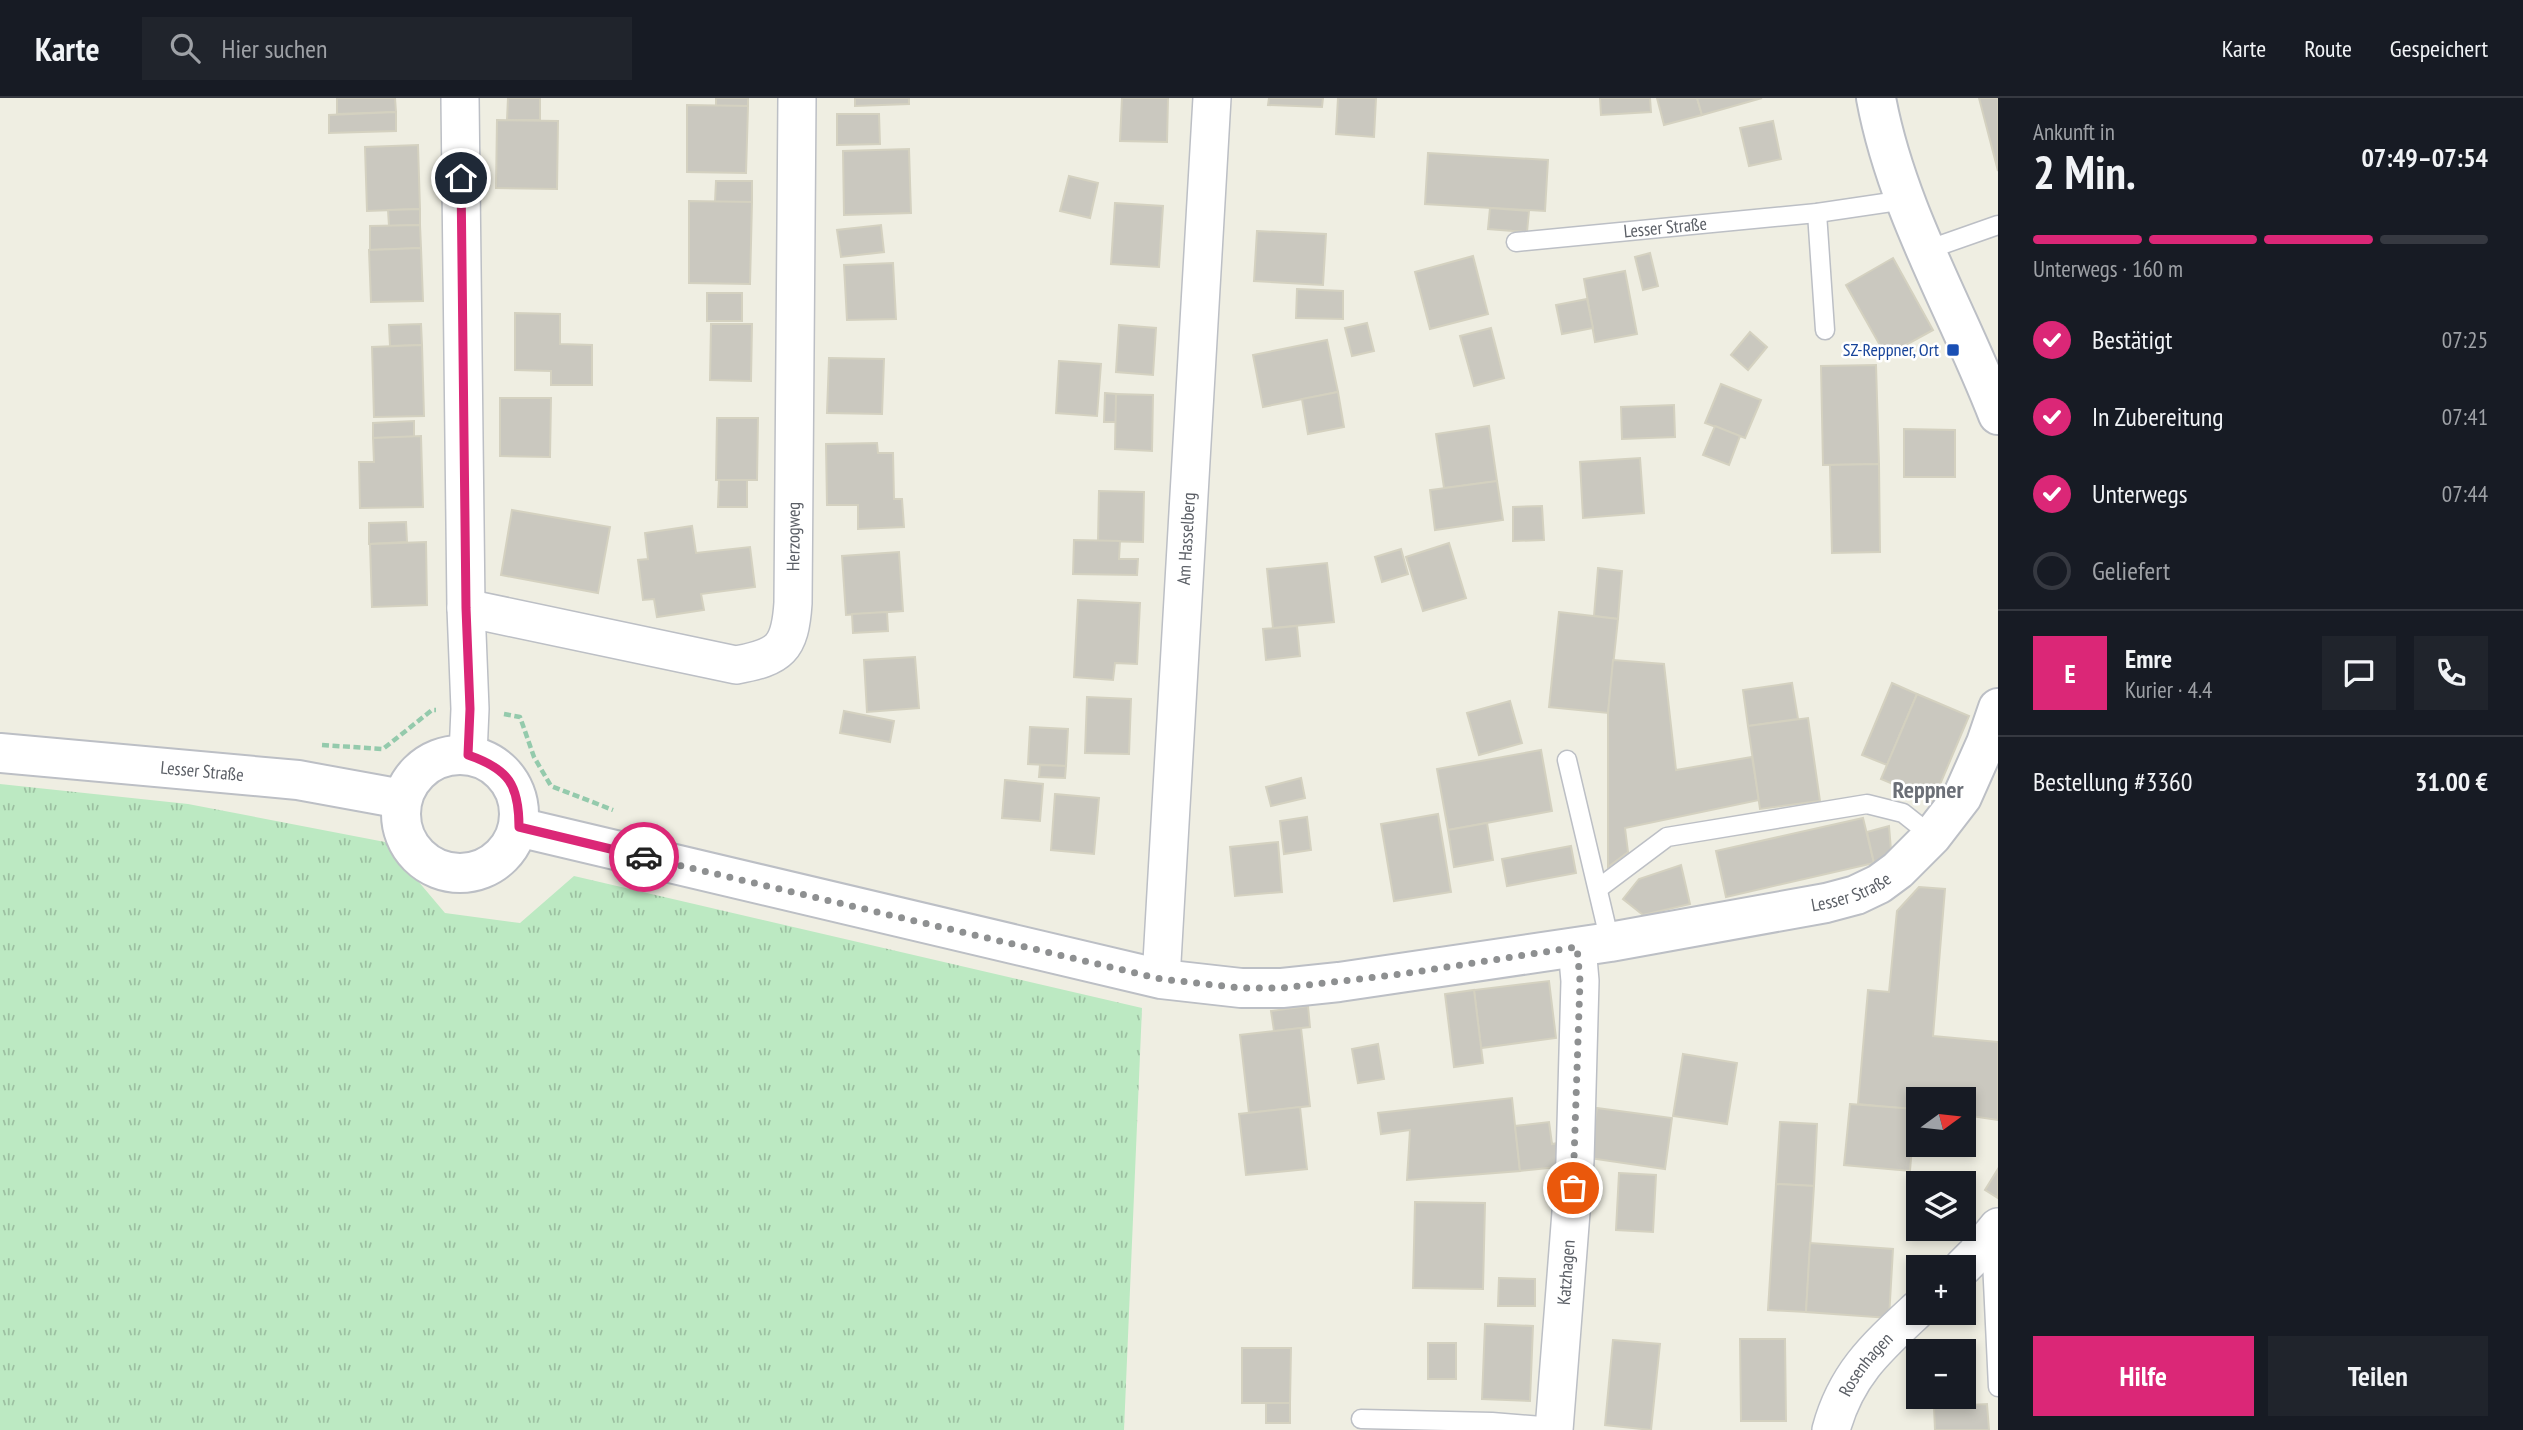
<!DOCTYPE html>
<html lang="de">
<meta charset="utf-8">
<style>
:root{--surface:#171b24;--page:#20242c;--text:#f1f3f6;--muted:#9ea1a6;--line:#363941;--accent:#db2777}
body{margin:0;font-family:"PT Sans Narrow",sans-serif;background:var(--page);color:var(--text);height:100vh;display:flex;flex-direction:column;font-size:26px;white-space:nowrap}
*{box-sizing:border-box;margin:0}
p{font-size:23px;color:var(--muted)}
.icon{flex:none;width:38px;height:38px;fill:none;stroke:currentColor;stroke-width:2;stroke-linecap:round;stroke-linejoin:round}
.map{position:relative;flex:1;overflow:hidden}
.sheet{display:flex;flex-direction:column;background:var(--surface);width:525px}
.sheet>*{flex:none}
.needle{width:46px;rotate:75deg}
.tools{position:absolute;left:1906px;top:989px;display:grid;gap:14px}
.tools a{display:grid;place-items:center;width:70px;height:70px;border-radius:0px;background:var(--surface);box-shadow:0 4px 10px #0003;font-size:35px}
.pin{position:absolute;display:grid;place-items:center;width:60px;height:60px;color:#fff;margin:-30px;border:4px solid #fff;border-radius:50%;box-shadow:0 2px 7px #0007}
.courier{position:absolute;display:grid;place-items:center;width:70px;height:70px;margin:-35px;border:5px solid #db2777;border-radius:50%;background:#fff;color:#222;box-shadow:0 2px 9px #0007}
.summary em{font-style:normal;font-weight:600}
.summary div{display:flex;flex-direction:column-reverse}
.summary{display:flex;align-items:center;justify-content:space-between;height:119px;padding:0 35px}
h1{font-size:46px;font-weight:600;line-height:52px}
.bar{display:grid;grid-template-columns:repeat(4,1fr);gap:10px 7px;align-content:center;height:84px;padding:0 35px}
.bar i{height:9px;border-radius:5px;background:var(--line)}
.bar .on{background:var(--accent)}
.bar p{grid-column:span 4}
.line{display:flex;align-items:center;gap:18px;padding:0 35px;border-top:2px solid var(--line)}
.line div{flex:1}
.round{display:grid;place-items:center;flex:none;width:74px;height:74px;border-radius:0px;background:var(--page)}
ol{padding:0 35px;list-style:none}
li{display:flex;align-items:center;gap:21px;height:77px}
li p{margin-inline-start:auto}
li .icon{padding:7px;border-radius:50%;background:var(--accent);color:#fff;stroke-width:4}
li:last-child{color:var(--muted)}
li i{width:38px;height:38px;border:4px solid var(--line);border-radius:50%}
.primary-button{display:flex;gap:14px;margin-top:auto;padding:14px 35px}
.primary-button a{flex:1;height:80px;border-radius:0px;background:var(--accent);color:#fff;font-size:28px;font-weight:600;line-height:80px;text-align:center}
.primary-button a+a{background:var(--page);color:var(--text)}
header{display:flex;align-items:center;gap:42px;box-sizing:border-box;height:98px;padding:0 35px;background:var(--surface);border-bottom:2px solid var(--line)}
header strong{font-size:33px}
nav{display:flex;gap:38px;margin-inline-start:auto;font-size:24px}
.search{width:490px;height:63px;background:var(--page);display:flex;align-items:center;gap:18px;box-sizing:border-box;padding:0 24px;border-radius:0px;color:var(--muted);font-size:26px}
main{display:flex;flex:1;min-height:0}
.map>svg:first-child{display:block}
.grass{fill:url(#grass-tufts)}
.building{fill:#cac8bf;stroke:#d4d1c0;stroke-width:2}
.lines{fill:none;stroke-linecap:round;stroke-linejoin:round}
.service-casing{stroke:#bcbfc5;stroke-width:21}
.minor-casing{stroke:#bcbfc5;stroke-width:40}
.tertiary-casing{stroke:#bcbfc5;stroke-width:42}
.path{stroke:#94caac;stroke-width:4.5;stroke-dasharray:7 3.5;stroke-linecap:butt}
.service{stroke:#fff;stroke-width:18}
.minor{stroke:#fff;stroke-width:37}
.tertiary{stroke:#fff;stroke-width:38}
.done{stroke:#8e9091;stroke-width:7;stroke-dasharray:0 12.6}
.route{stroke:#db2777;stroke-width:9}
.transit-dot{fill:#1a4fb4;stroke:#fff;stroke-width:2.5}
.labels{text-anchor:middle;stroke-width:5;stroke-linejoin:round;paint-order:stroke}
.street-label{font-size:18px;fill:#5a5e65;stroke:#fff}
.transit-label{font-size:18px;fill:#164399;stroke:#fff;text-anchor:end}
.district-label{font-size:24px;font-weight:bold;fill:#6b6f77;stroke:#fff}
</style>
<header>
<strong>Karte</strong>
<div class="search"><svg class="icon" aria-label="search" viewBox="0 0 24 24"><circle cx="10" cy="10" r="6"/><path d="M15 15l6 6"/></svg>Hier suchen</div>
<nav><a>Karte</a><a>Route</a><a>Gespeichert</a></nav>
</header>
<main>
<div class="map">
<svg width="1998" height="1332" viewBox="0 0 1998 1332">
<defs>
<pattern id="grass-tufts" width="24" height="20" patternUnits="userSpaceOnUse" patternTransform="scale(1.75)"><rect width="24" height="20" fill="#bce9c2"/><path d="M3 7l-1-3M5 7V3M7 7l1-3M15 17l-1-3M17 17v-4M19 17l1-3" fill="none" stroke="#9cc0a1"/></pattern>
</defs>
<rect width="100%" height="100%" fill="#efeee2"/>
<path class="grass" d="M 0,686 L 188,706 L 385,744 L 445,815 L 520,825 L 574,778 L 1142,910 L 1124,1332 L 0,1332 Z"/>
<g class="building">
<path d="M 337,0 L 395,0 L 396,14 L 337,16 Z"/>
<path d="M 508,0 L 540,0 L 540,22 L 507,22 Z"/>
<rect x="716" y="0" width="32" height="8"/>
<path d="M 855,0 L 909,0 L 909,6 L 855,8 Z"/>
<path d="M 1122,0 L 1168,0 L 1167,44 L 1120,43 Z"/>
<path d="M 1269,0 L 1323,0 L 1322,9 L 1268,7 Z"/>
<path d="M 1338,0 L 1376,0 L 1374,39 L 1336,36 Z"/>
<path d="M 1600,0 L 1650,0 L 1651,14 L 1601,17 Z"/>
<path d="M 1657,0 L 1697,0 L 1702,17 L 1664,27 Z"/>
<path d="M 1697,0 L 1762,0 L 1702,17 Z"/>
<path d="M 1979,0 L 1998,0 L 1998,73 Z"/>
<path d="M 687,7 L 748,8 L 746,75 L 687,74 Z"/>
<path d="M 396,14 L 396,33 L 329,35 L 329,17 Z"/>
<path d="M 837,16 L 879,16 L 880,46 L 837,47 Z"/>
<path d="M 497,22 L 558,23 L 557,91 L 496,90 Z"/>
<path d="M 1773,23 L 1781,61 L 1749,68 L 1740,30 Z"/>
<path d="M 418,47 L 420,111 L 367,113 L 365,49 Z"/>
<path d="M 909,51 L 911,115 L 844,117 L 843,53 Z"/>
<path d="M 1428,55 L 1548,62 L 1545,113 L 1425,106 Z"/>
<path d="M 1069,78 L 1098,85 L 1090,120 L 1060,113 Z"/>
<path d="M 716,83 L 752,83 L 752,104 L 715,104 Z"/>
<path d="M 689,103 L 752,104 L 750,186 L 689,185 Z"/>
<path d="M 1115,105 L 1163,108 L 1159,169 L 1111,166 Z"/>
<path d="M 1490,110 L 1529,113 L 1527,134 L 1488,131 Z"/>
<path d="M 420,111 L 420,127 L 389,128 L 388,112 Z"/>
<path d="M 420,127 L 421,150 L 370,152 L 370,128 Z"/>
<path d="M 881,127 L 884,154 L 841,159 L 837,132 Z"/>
<path d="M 1257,133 L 1326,136 L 1323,187 L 1254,183 Z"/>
<path d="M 421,150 L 423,203 L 371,204 L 369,152 Z"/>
<path d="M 1650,155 L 1658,188 L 1643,192 L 1635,159 Z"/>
<path d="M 1473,158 L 1488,216 L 1430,231 L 1415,174 Z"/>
<path d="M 1893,160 L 1933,232 L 1886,258 L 1846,187 Z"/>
<path d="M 893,165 L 896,221 L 847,222 L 844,167 Z"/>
<path d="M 1625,173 L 1637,236 L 1595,244 L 1584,181 Z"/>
<path d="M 1297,191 L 1343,193 L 1343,221 L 1296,220 Z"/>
<rect x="707" y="195" width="35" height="28"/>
<path d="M 1587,201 L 1593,230 L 1562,236 L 1556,207 Z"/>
<path d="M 515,215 L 560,216 L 560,246 L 592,247 L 592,287 L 551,287 L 551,273 L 515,272 Z"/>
<path d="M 1367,225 L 1374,253 L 1352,258 L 1345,230 Z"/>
<path d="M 421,226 L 422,247 L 390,248 L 389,227 Z"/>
<path d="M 711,226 L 752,226 L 751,283 L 710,282 Z"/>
<path d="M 1119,227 L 1156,230 L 1153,277 L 1116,274 Z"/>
<path d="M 1491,230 L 1504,280 L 1474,288 L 1460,238 Z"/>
<path d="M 1750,234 L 1767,249 L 1748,272 L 1731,257 Z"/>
<path d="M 1327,242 L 1338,294 L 1263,309 L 1253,257 Z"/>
<path d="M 422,247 L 424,318 L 374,319 L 372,249 Z"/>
<path d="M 829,260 L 884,261 L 882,316 L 827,315 Z"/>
<path d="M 1059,263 L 1101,266 L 1097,318 L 1056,315 Z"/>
<path d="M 1876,267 L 1879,366 L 1823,367 L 1821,268 Z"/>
<path d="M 1721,286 L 1761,302 L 1745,340 L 1705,325 Z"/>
<path d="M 1338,294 L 1344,329 L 1308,336 L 1302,301 Z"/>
<path d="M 1105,295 L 1116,296 L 1116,324 L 1104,324 Z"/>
<path d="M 1116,296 L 1153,297 L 1152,353 L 1115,351 Z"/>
<path d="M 500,300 L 551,300 L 550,359 L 500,358 Z"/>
<path d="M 1674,307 L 1675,339 L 1622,341 L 1621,309 Z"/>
<path d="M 717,320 L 758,320 L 757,382 L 716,382 Z"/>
<path d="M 414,323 L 414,339 L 373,340 L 373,325 Z"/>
<path d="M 1489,328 L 1497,383 L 1444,390 L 1436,336 Z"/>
<path d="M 1715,328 L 1740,338 L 1729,367 L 1703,357 Z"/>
<path d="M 1904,331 L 1955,332 L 1955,379 L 1904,379 Z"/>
<path d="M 421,338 L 423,409 L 360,410 L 359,364 L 374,364 L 373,340 Z"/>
<path d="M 877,345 L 878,355 L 893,355 L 894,401 L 902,401 L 904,429 L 858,431 L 858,407 L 827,407 L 826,346 Z"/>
<path d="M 1640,360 L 1644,415 L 1583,420 L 1580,364 Z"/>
<path d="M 1879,366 L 1880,454 L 1832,455 L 1830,367 Z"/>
<path d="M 719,382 L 747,382 L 747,409 L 718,409 Z"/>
<path d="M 1497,383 L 1503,422 L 1435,432 L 1430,392 Z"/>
<path d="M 1099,393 L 1144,394 L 1143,444 L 1098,443 Z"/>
<path d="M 1542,408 L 1544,442 L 1513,443 L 1513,409 Z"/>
<path d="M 512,412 L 610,429 L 598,495 L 501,477 Z"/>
<path d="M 406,424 L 407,444 L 369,446 L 369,425 Z"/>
<path d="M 692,428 L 696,455 L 750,449 L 755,489 L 701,496 L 704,512 L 657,519 L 654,501 L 643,502 L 638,462 L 648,461 L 645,435 Z"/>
<path d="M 1074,442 L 1120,443 L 1119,461 L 1138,461 L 1137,477 L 1073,476 Z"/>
<path d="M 426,444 L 427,507 L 372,509 L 370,446 Z"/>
<path d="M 1449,445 L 1466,500 L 1423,513 L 1406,459 Z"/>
<path d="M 1401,451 L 1408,476 L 1382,484 L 1375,459 Z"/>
<path d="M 899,454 L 903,513 L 846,517 L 842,458 Z"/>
<path d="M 1327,465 L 1334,524 L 1273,530 L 1267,471 Z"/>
<path d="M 1598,470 L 1622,473 L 1618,521 L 1594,518 Z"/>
<path d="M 1078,502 L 1140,505 L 1137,566 L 1115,565 L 1113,582 L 1074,579 Z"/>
<path d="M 887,514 L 888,533 L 853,535 L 852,516 Z"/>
<path d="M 1559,514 L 1618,521 L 1608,615 L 1549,609 Z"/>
<path d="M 1297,528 L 1300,558 L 1266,562 L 1263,531 Z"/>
<path d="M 915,559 L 919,610 L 867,614 L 864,562 Z"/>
<path d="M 1613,562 L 1664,566 L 1676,672 L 1752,659 L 1759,702 L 1625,730 L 1628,754 L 1608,769 L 1608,615 Z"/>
<path d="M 1792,585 L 1798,621 L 1748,628 L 1743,592 Z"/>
<path d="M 1892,585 L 1917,596 L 1887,667 L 1862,657 Z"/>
<path d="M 1917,596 L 1969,618 L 1933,703 L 1881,681 Z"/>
<path d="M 1087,599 L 1131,601 L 1129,656 L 1085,655 Z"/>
<path d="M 1510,603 L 1522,645 L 1479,657 L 1467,615 Z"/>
<path d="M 844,613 L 894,623 L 890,644 L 840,635 Z"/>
<path d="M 1808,620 L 1820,703 L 1760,711 L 1748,628 Z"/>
<path d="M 1030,629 L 1068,631 L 1066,668 L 1028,666 Z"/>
<path d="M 1541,652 L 1552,713 L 1448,732 L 1437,671 Z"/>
<path d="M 1040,667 L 1066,668 L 1065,680 L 1039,679 Z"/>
<path d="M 1301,680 L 1305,700 L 1271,708 L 1266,689 Z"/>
<path d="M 1005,682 L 1043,686 L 1040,723 L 1002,720 Z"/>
<path d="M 1055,696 L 1099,700 L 1094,756 L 1051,752 Z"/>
<path d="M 1438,716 L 1451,794 L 1394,803 L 1381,726 Z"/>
<path d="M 1307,719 L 1311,752 L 1284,756 L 1280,723 Z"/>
<path d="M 1863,720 L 1874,765 L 1726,799 L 1716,753 Z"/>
<path d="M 1487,725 L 1493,762 L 1454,769 L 1448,732 Z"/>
<path d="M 1889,728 L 1891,752 L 1874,765 L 1867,734 Z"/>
<path d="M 1278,744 L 1282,794 L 1235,798 L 1230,749 Z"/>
<path d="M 1571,748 L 1576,775 L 1507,788 L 1502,761 Z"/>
<path d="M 1681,767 L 1690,806 L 1643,817 L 1623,801 L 1639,781 Z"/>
<path d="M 1919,789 L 1945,791 L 1933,938 L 1998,944 L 1998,1022 L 1964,1017 L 1964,1001 L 1918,1001 L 1918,1012 L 1858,1006 L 1868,892 L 1889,894 L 1897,813 Z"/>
<path d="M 1549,883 L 1556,940 L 1481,950 L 1474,892 Z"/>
<path d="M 1474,892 L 1483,965 L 1454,969 L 1445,896 Z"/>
<path d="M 1308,908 L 1310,929 L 1274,933 L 1271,913 Z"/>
<path d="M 1301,930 L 1310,1008 L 1249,1015 L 1240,937 Z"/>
<path d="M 1378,946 L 1384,981 L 1358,985 L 1352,951 Z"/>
<path d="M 1683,956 L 1737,965 L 1727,1026 L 1673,1018 Z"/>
<path d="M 1512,1000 L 1520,1073 L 1407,1082 L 1410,1032 L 1381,1036 L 1378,1015 Z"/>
<path d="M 1850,1006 L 1915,1011 L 1910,1073 L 1844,1067 Z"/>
<path d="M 1300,1009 L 1307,1071 L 1246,1077 L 1239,1016 Z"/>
<path d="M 1597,1010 L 1672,1020 L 1665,1071 L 1589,1060 Z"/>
<path d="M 1549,1024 L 1552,1046 L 1564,1044 L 1567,1068 L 1520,1073 L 1515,1028 Z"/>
<path d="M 1780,1024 L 1817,1026 L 1814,1088 L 1776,1086 Z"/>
<path d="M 1998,1071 L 1998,1100 L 1985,1092 Z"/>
<path d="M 1619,1075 L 1656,1077 L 1653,1134 L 1616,1132 Z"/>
<path d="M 1776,1086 L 1814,1088 L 1806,1214 L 1768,1212 Z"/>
<path d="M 1415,1104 L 1485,1105 L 1483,1191 L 1413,1190 Z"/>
<path d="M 1810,1145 L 1893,1151 L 1889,1220 L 1806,1214 Z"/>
<path d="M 1499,1180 L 1535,1181 L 1535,1208 L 1498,1208 Z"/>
<path d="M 1485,1226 L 1533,1228 L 1530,1303 L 1482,1301 Z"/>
<path d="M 1740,1241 L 1785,1241 L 1786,1323 L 1741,1323 Z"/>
<path d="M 1613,1242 L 1660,1246 L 1651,1332 L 1605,1327 Z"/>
<rect x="1428" y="1245" width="28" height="36"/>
<path d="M 1242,1250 L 1291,1250 L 1290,1305 L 1242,1305 Z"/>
<rect x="1266" y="1305" width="24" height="20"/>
<path d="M 1987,1306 L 1989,1332 L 1935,1332 L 1934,1309 Z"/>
</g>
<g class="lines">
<defs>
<g id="service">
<path d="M 1817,115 L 1825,232"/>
<path id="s1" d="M 1516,144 L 1817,115 L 1905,102"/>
<path d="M 1924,153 L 1998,127"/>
<path d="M 1567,662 L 1610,844"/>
<path d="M 1599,790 L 1667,739 L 1867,706 L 1903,715 L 1932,738"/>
<path d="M 1991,1142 L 1998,1289"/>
<path d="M 1361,1321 L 1492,1324 L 1554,1329"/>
</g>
<g id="minor">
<path d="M 460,0 L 466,510 L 470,611 L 468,657"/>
<path id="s2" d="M 466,510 L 736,567 C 780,559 790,551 793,505 L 797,0"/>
<path id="s3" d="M 1161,881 L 1212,0"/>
<path d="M 1963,1169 L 1976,1156 L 1998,1129"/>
<path id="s4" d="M 1554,1332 L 1575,1063 L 1580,883 L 1577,849"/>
<path id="s5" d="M 1831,1332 C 1846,1276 1877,1249 1918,1211"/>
</g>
<g id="tertiary">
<path d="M 1876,0 C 1897,113 1957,211 1998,317"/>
<path id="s6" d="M 0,655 L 298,682 L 402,701"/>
<circle cx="460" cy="716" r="59"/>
<path id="s7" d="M 518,729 L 1161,881 L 1241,890 L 1282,890 L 1339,884 L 1610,844 L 1826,805 L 1856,797 L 1879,786 L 1898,772 L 1932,738 L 1962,699 L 1986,645 L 1998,610"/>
</g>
</defs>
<use href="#service" class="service-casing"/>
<use href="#minor" class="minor-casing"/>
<use href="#tertiary" class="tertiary-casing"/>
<g class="path">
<path d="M 504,616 L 520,619 L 534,659 L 551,688 L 613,712"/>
<path d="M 322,647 L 383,651 L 432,612 L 436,612"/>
</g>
<use href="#service" class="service"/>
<use href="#minor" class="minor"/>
<use href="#tertiary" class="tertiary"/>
</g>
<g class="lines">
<path class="done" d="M 644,759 L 1161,881 L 1241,890 L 1282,890 L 1402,876 L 1577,849 L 1580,883 L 1573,1090"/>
<path class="route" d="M 461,80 L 466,510 L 470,611 L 468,657 C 509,671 519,687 519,729 L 644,759"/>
</g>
<rect class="transit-dot" x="1946" y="245" width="14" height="14" rx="3.5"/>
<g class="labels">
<g class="street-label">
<text dy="6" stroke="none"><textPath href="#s1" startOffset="150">Lesser Straße</textPath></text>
<text dy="6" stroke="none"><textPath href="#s2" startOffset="438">Herzogweg</textPath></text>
<text dy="6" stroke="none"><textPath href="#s3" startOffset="441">Am Hasselberg</textPath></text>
<text dy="6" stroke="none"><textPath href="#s6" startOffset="203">Lesser Straße</textPath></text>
<text dy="6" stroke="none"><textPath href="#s7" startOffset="1360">Lesser Straße</textPath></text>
<text dy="6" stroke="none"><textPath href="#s4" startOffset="158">Katzhagen</textPath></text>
<text dy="6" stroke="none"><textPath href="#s5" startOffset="75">Rosenhagen</textPath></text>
</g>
<g class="transit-label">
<text x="1939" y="258">SZ-Reppner, Ort</text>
</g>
<g class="district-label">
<text x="1928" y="700">Reppner</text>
</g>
</g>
</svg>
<div class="tools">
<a><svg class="needle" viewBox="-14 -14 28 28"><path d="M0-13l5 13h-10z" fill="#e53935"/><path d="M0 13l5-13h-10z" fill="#9ea1a6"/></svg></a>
<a><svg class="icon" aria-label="layers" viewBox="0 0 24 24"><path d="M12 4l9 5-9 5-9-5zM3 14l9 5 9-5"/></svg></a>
<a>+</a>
<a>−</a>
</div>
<div class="pin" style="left:1573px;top:1090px;background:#ea580c"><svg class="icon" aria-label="bag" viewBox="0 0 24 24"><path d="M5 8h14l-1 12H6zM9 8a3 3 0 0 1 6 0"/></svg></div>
<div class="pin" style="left:461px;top:80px;background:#1f2937"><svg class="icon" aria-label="home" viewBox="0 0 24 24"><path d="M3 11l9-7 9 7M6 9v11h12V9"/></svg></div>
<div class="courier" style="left:644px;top:759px"><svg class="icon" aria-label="car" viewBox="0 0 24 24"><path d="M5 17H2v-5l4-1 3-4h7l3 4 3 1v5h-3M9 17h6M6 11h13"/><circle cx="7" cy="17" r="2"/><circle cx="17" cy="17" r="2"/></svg></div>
</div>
<section class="sheet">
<div class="summary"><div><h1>2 Min.</h1><p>Ankunft in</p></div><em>07:49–07:54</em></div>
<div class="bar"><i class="on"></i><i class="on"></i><i class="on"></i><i></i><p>Unterwegs · 160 m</p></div>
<ol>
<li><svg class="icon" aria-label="check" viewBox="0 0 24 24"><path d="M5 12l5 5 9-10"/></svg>Bestätigt<p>07:25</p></li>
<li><svg class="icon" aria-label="check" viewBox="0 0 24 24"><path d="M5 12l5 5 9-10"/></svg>In Zubereitung<p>07:41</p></li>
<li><svg class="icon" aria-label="check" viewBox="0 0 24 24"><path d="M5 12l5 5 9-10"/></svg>Unterwegs<p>07:44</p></li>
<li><i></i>Geliefert</li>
</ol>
<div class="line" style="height:126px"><b class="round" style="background:var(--accent);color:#fff">E</b><div><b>Emre</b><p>Kurier · 4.4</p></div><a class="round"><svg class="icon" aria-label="chat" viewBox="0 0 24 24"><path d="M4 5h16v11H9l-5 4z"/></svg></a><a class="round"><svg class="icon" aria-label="phone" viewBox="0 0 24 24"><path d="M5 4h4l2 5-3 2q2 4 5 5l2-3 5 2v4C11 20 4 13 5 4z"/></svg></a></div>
<div class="line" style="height:91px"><div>Bestellung #3360</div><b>31.00 €</b></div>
<div class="primary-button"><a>Hilfe</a><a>Teilen</a></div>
</section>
</main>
